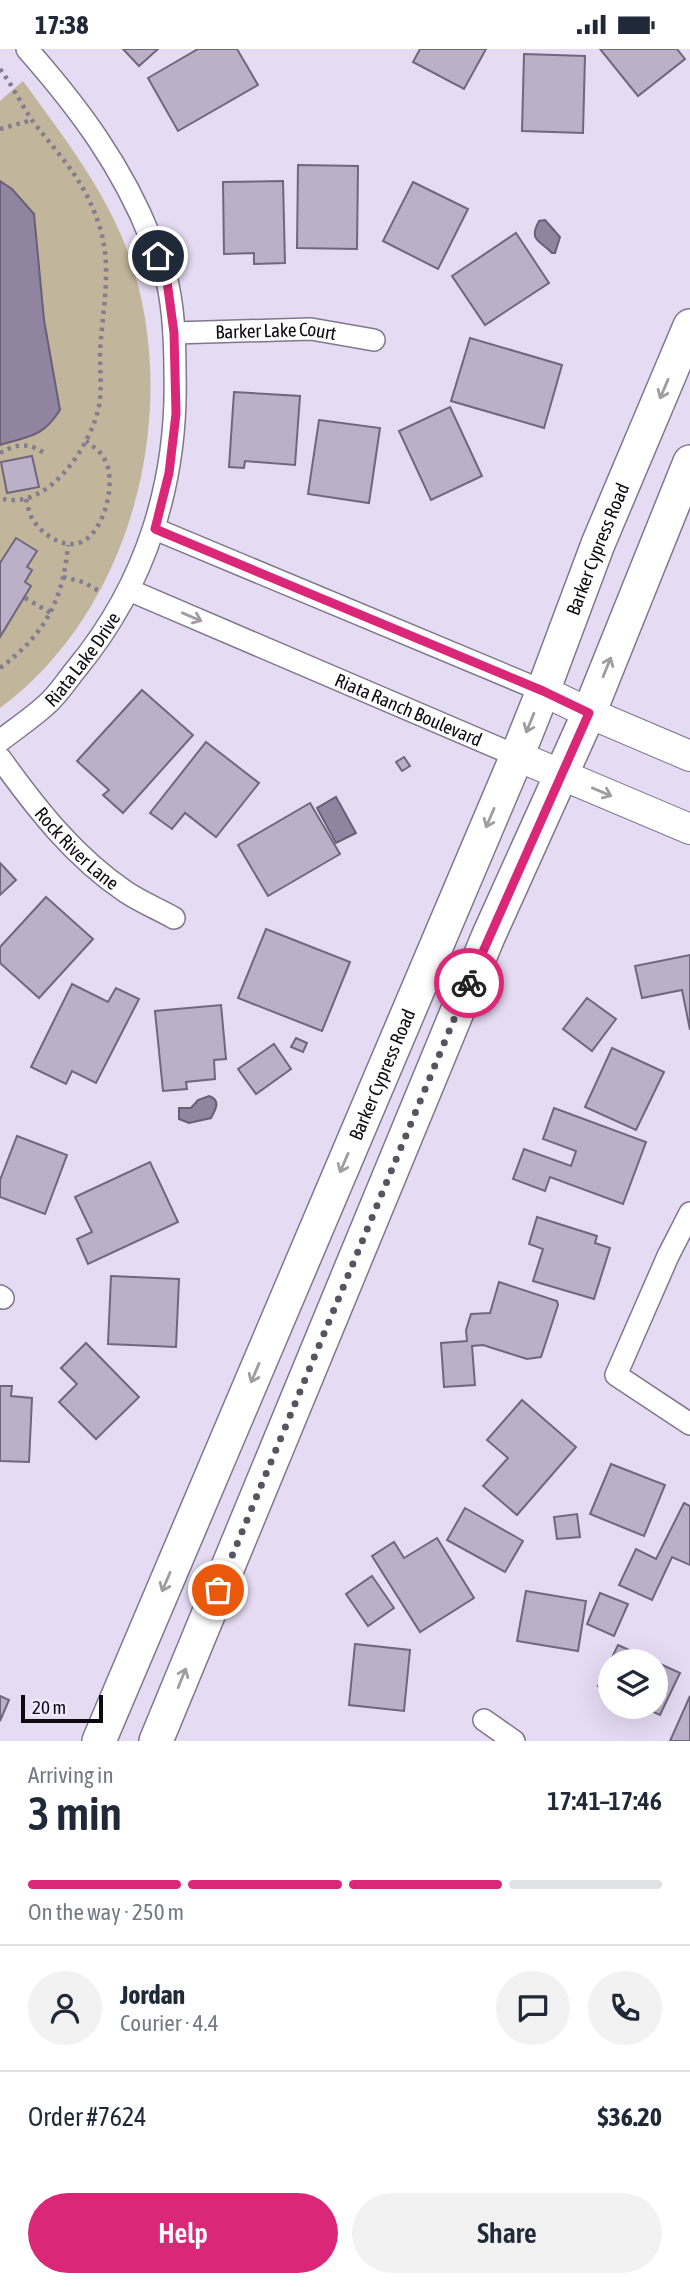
<!DOCTYPE html>
<meta charset="utf-8">
<style>
:root{--surface:#fff;--page:#f2f2f3;--text:#1f2937;--muted:#747a83;--line:#e0e1e3;--accent:#db2777}
body{margin:0;font-family:"Asap Condensed",sans-serif;background:var(--page);color:var(--text);height:100vh;display:flex;flex-direction:column;font-size:26px;white-space:nowrap}
*{box-sizing:border-box;margin:0}
p{font-size:23px;color:var(--muted)}
.icon{flex:none;width:38px;height:38px;fill:none;stroke:currentColor;stroke-width:2;stroke-linecap:round;stroke-linejoin:round}
.map{position:relative;height:1692px;overflow:hidden}
.sheet{display:flex;flex-direction:column;background:var(--surface);flex:1}
.sheet>*{flex:none}
.buttons{position:absolute;left:598px;top:1600px;display:grid;gap:14px}
.buttons a{display:grid;place-items:center;width:70px;height:70px;border-radius:50%;background:var(--surface);box-shadow:0 7px 28px #0002;font-size:35px}
.scale{position:absolute;left:21px;bottom:18px;width:82px;box-sizing:border-box;padding-left:7px;border:4px solid #0e0a12;border-top:0;font-size:19px;line-height:24px;white-space:nowrap;color:#0e0a12;-webkit-text-stroke:5px #f1e9fd;paint-order:stroke}
.pin{position:absolute;display:grid;place-items:center;width:60px;height:60px;color:#fff;margin:-30px;border:4px solid #fff;border-radius:50%;box-shadow:0 2px 7px #0007}
.courier{position:absolute;display:grid;place-items:center;width:70px;height:70px;margin:-35px;border:5px solid #db2777;border-radius:50%;background:#fff;color:#222;box-shadow:0 2px 9px #0007}
.headline em{font-style:normal;font-weight:600}
.headline div{display:flex;flex-direction:column-reverse}
.headline{display:flex;align-items:center;justify-content:space-between;height:119px;padding:0 28px}
h1{font-size:46px;font-weight:600;line-height:52px}
.bar{display:grid;grid-template-columns:repeat(4,1fr);gap:10px 7px;align-content:center;height:84px;padding:0 28px}
.bar i{height:9px;border-radius:5px;background:var(--line)}
.bar .selected{background:var(--accent)}
.bar p{grid-column:span 4}
.line{display:flex;align-items:center;gap:18px;padding:0 28px;border-top:2px solid var(--line)}
.line div{flex:1}
.round{display:grid;place-items:center;flex:none;width:74px;height:74px;border-radius:37px;background:var(--page)}
.action{display:flex;gap:14px;margin-top:auto;padding:14px 28px}
.action a{flex:1;height:80px;border-radius:42px;background:var(--accent);color:#fff;font-size:28px;font-weight:600;line-height:80px;text-align:center}
.action a+a{background:var(--page);color:var(--text)}
.status{display:flex;justify-content:space-between;align-items:center;height:49px;padding:0 35px;background:var(--surface);direction:ltr}
.status svg{height:19px;fill:currentColor}
.map>svg:first-child{display:block}
.green{fill:#c1b69b}
.water{fill:#9184a1;stroke:#6a5f76;stroke-width:2}
.building{fill:#bbb0c8;stroke:#71677d;stroke-width:2}
.lines{fill:none;stroke-linecap:round;stroke-linejoin:round}
.street-casing{stroke:#81778d;stroke-width:24}
.secondary-casing{stroke:#81778d;stroke-width:32}
.primary-casing{stroke:#81778d;stroke-width:36}
.path{stroke:#847d8e;stroke-width:4.5;stroke-dasharray:3.5 5;stroke-linecap:butt}
.street{stroke:#fff;stroke-width:21}
.secondary{stroke:#fff;stroke-width:30}
.primary{stroke:#fff;stroke-width:33}
.oneway{stroke:#9f9da0}
.done{stroke:#595361;stroke-width:7;stroke-dasharray:0 12.6}
.route{stroke:#db2777;stroke-width:9}
.labels{text-anchor:middle;stroke-width:6;stroke-linejoin:round;paint-order:stroke}
.street-label{font-size:19px;fill:#0e0a12;stroke:#f1e9fd}
</style>
<div class="status"><b>17:38</b><svg viewBox="0 0 49 12"><path d="M0 12V9h3v3zM5 12V6h3v6zM10 12V3h3v9zM15 12V0h3v12zM26 1h20v11H26zM47 4h2v5h-2z"/></svg></div>
<div class="map">
<svg width="690" height="1692" viewBox="0 0 690 1692">
<rect width="100%" height="100%" fill="#e5dbf3"/>
<path class="green" d="M 23,32 C 60,83 100,134 124,193 C 186,349 137,558 0,659 L 0,396 L 18,390 L 44,271 L 34,165 L 12,140 L 0,132 L 0,52 Z"/>
<g class="water">
<path d="M 0,132 L 12,140 L 34,165 L 44,271 L 60,361 C 42,389 29,387 0,396 Z"/>
<path d="M 545,171 L 560,188 L 555,204 L 552,204 C 540,191 528,192 539,172 Z"/>
<path d="M 336,748 L 356,784 L 336,794 L 317,759 Z"/>
<path d="M 209,1047 C 221,1051 216,1060 211,1069 L 189,1074 L 179,1070 L 179,1059 L 191,1059 L 198,1051 Z"/>
</g>
<g class="building">
<path d="M 123,0 L 158,0 L 139,17 Z"/>
<path d="M 198,0 L 237,0 L 258,36 L 178,82 L 148,29 Z"/>
<path d="M 420,0 L 486,0 L 464,40 L 413,13 Z"/>
<path d="M 600,0 L 677,0 L 685,10 L 638,47 Z"/>
<path d="M 524,5 L 585,7 L 583,84 L 522,82 Z"/>
<path d="M 298,116 L 358,117 L 357,200 L 297,199 Z"/>
<path d="M 283,132 L 285,214 L 254,215 L 254,204 L 224,205 L 223,133 Z"/>
<path d="M 413,133 L 468,160 L 438,220 L 383,192 Z"/>
<path d="M 516,184 L 549,234 L 485,276 L 452,227 Z"/>
<path d="M 470,289 L 562,316 L 544,379 L 451,352 Z"/>
<path d="M 234,343 L 300,347 L 295,416 L 245,412 L 244,419 L 229,418 Z"/>
<path d="M 450,358 L 482,427 L 431,451 L 399,382 Z"/>
<path d="M 319,371 L 380,379 L 369,454 L 308,445 Z"/>
<path d="M 32,407 L 39,438 L 7,444 L 1,413 Z"/>
<path d="M 16,489 L 37,502 L 27,518 L 32,521 L 25,533 L 31,537 L 0,588 L 0,514 Z"/>
<path d="M 142,641 L 193,686 L 123,764 L 103,746 L 109,741 L 77,712 Z"/>
<path d="M 206,693 L 259,734 L 216,788 L 185,764 L 172,780 L 150,764 Z"/>
<path d="M 404,708 L 410,717 L 402,722 L 396,713 Z"/>
<path d="M 310,754 L 340,805 L 268,847 L 238,796 Z"/>
<path d="M 0,814 L 16,831 L 0,846 Z"/>
<path d="M 46,848 L 93,890 L 39,949 L 0,914 L 0,898 Z"/>
<path d="M 266,880 L 350,913 L 322,982 L 238,949 Z"/>
<path d="M 690,906 L 690,981 L 682,941 L 642,949 L 635,917 Z"/>
<path d="M 72,935 L 108,953 L 116,939 L 139,950 L 96,1034 L 72,1022 L 66,1035 L 31,1018 Z"/>
<path d="M 587,949 L 616,970 L 592,1002 L 563,980 Z"/>
<path d="M 221,956 L 226,1010 L 214,1011 L 215,1030 L 186,1033 L 187,1040 L 163,1042 L 155,962 Z"/>
<path d="M 296,989 L 307,994 L 303,1003 L 291,998 Z"/>
<path d="M 274,995 L 291,1020 L 256,1045 L 238,1020 Z"/>
<path d="M 612,999 L 664,1023 L 636,1081 L 585,1058 Z"/>
<path d="M 554,1059 L 646,1093 L 623,1155 L 550,1128 L 545,1142 L 513,1130 L 524,1100 L 571,1117 L 576,1102 L 543,1090 Z"/>
<path d="M 17,1087 L 67,1106 L 45,1165 L 0,1148 L 0,1131 Z"/>
<path d="M 150,1113 L 178,1173 L 88,1215 L 77,1190 L 92,1183 L 75,1148 Z"/>
<path d="M 537,1168 L 597,1187 L 595,1194 L 610,1199 L 594,1250 L 533,1232 L 543,1200 L 529,1195 Z"/>
<path d="M 111,1227 L 179,1230 L 176,1298 L 108,1295 Z"/>
<path d="M 499,1233 L 557,1252 L 558,1256 L 541,1308 L 527,1310 L 483,1296 L 472,1297 L 475,1336 L 444,1338 L 441,1294 L 467,1292 L 466,1281 L 471,1265 L 490,1264 Z"/>
<path d="M 86,1294 L 139,1348 L 96,1390 L 59,1353 L 77,1335 L 61,1319 Z"/>
<path d="M 0,1337 L 12,1337 L 11,1347 L 32,1349 L 29,1413 L 0,1412 Z"/>
<path d="M 522,1351 L 576,1398 L 517,1466 L 483,1437 L 508,1409 L 487,1391 Z"/>
<path d="M 611,1415 L 665,1436 L 644,1487 L 590,1465 Z"/>
<path d="M 684,1454 L 690,1457 L 690,1516 L 672,1508 L 652,1551 L 619,1536 L 636,1500 L 656,1510 Z"/>
<path d="M 465,1459 L 523,1492 L 505,1523 L 447,1491 Z"/>
<path d="M 577,1465 L 580,1488 L 557,1490 L 554,1468 Z"/>
<path d="M 437,1489 L 474,1549 L 420,1583 L 372,1507 L 394,1493 L 404,1509 Z"/>
<path d="M 372,1527 L 394,1559 L 368,1577 L 346,1545 Z"/>
<path d="M 526,1542 L 586,1552 L 578,1602 L 517,1592 Z"/>
<path d="M 600,1544 L 628,1555 L 614,1587 L 587,1575 Z"/>
<path d="M 355,1595 L 410,1601 L 404,1662 L 349,1656 Z"/>
<path d="M 618,1596 L 653,1612 L 611,1612 L 611,1643 L 598,1637 Z"/>
<path d="M 656,1613 L 680,1624 L 660,1666 L 640,1657 L 656,1657 Z"/>
<path d="M 0,1647 L 9,1651 L 0,1672 Z"/>
<path d="M 690,1647 L 690,1692 L 670,1692 Z"/>
</g>
<g class="lines">
<defs>
<g id="street">
<path id="s1" d="M 174,284 L 311,280 L 374,291"/>
<path d="M 155,480 L 543,642"/>
<path id="s2" d="M 129,541 L 517,707"/>
<path id="s3" d="M 0,692 C 15,680 32,669 46,656 C 58,646 67,631 77,619 C 146,535 178,433 175,324 C 175,292 174,256 165,224 C 162,213 156,201 151,190 C 122,117 79,59 27,0"/>
<path id="s4" d="M 0,709 C 36,759 74,808 126,843 C 141,853 158,860 174,869"/>
<path d="M 690,1164 L 668,1207 L 616,1326 L 690,1375"/>
<path d="M 0,1247 L 3,1249"/>
<path d="M 484,1671 L 514,1692"/>
</g>
<g id="secondary">
<path d="M 543,642 L 589,664 L 690,707"/>
<path d="M 517,707 L 690,780"/>
</g>
<g id="primary">
<path id="s5" d="M 99,1692 L 517,707 L 543,642 L 598,495 L 690,277"/>
<path d="M 156,1692 L 488,888 L 589,664 L 690,413"/>
</g>
</defs>
<use href="#street" class="street-casing"/>
<use href="#secondary" class="secondary-casing"/>
<use href="#primary" class="primary-casing"/>
<g class="path">
<path d="M 0,20 C 13,37 22,57 34,74 C 64,112 86,133 101,182 C 112,222 102,263 100,304 C 100,322 102,339 99,357 C 91,397 47,464 0,449"/>
<path d="M 0,80 L 32,71"/>
<path d="M 0,404 C 18,394 29,393 47,406"/>
<path d="M 26,450 C 28,457 29,465 33,471 C 44,488 71,505 89,488 C 106,473 116,432 105,411 C 101,402 93,398 86,392"/>
<path d="M 63,528 L 83,533 L 99,542"/>
<path d="M 25,549 L 51,564"/>
<path d="M 0,619 C 45,585 63,552 68,496"/>
</g>
<use href="#street" class="street"/>
<use href="#secondary" class="secondary"/>
<use href="#primary" class="primary"/>
</g>
<defs><path id="oneway-shaft" d="M-6 0H5M1.5-3L5.5 0L1.5 3" fill="none" stroke-width="1.6" stroke-linecap="round" stroke-linejoin="round" transform="scale(1.75)"/></defs>
<g class="oneway">
<use href="#oneway-shaft" transform="translate(664 340) rotate(113)"/>
<use href="#oneway-shaft" transform="translate(192 568) rotate(23)"/>
<use href="#oneway-shaft" transform="translate(607 618) rotate(-68)"/>
<use href="#oneway-shaft" transform="translate(530 674) rotate(112)"/>
<use href="#oneway-shaft" transform="translate(602 743) rotate(23)"/>
<use href="#oneway-shaft" transform="translate(490 769) rotate(113)"/>
<use href="#oneway-shaft" transform="translate(344 1114) rotate(113)"/>
<use href="#oneway-shaft" transform="translate(255 1324) rotate(113)"/>
<use href="#oneway-shaft" transform="translate(166 1533) rotate(113)"/>
<use href="#oneway-shaft" transform="translate(182 1629) rotate(-68)"/>
</g>
<g class="lines">
<path class="done" d="M 218,1541 L 469,934"/>
<path class="route" d="M 158,207 L 166,225 L 174,284 L 176,365 L 169,424 L 155,480 L 543,642 L 589,664 L 469,934"/>
</g>
<g class="labels">
<g class="street-label">
<text dy="7" stroke="none"><textPath href="#s1" startOffset="102">Barker Lake Court</textPath></text>
<text dy="7" stroke="none"><textPath href="#s5" startOffset="1292">Barker Cypress Road</textPath></text>
<text dy="7" stroke="none"><textPath href="#s3" startOffset="117">Riata Lake Drive</textPath></text>
<text dy="7" stroke="none"><textPath href="#s2" startOffset="304">Riata Ranch Boulevard</textPath></text>
<text dy="7" stroke="none"><textPath href="#s4" startOffset="119">Rock River Lane</textPath></text>
<text dy="7" stroke="none"><textPath href="#s5" startOffset="724">Barker Cypress Road</textPath></text>
</g>
</g>
</svg>
<div class="buttons">
<a><svg class="icon" aria-label="layers" viewBox="0 0 24 24"><path d="M12 4l9 5-9 5-9-5zM3 14l9 5 9-5"/></svg></a>
</div>
<div class="scale">20 m</div>
<div class="pin" style="left:218px;top:1541px;background:#ea580c"><svg class="icon" aria-label="bag" viewBox="0 0 24 24"><path d="M5 8h14l-1 12H6zM9 8a3 3 0 0 1 6 0"/></svg></div>
<div class="pin" style="left:158px;top:207px;background:#1f2937"><svg class="icon" aria-label="home" viewBox="0 0 24 24"><path d="M3 11l9-7 9 7M6 9v11h12V9"/></svg></div>
<div class="courier" style="left:469px;top:934px"><svg class="icon" aria-label="bike" viewBox="0 0 24 24"><circle cx="6" cy="16" r="4"/><circle cx="18" cy="16" r="4"/><path d="M6 16l4-8h5l3 8M10 8l3 8H6M13 5h3"/></svg></div>
</div>
<section class="sheet">
<div class="headline"><div><h1>3 min</h1><p>Arriving in</p></div><em>17:41–17:46</em></div>
<div class="bar"><i class="selected"></i><i class="selected"></i><i class="selected"></i><i></i><p>On the way · 250 m</p></div>
<div class="line" style="height:126px"><a class="round"><svg class="icon" aria-label="person" viewBox="0 0 24 24"><circle cx="12" cy="8" r="4"/><path d="M4 21q1-7 8-7t8 7"/></svg></a><div><b>Jordan</b><p>Courier · 4.4</p></div><a class="round"><svg class="icon" aria-label="chat" viewBox="0 0 24 24"><path d="M4 5h16v11H9l-5 4z"/></svg></a><a class="round"><svg class="icon" aria-label="phone" viewBox="0 0 24 24"><path d="M5 4h4l2 5-3 2q2 4 5 5l2-3 5 2v4C11 20 4 13 5 4z"/></svg></a></div>
<div class="line" style="height:91px"><div>Order #7624</div><b>$36.20</b></div>
<div class="action"><a>Help</a><a>Share</a></div>
</section>
